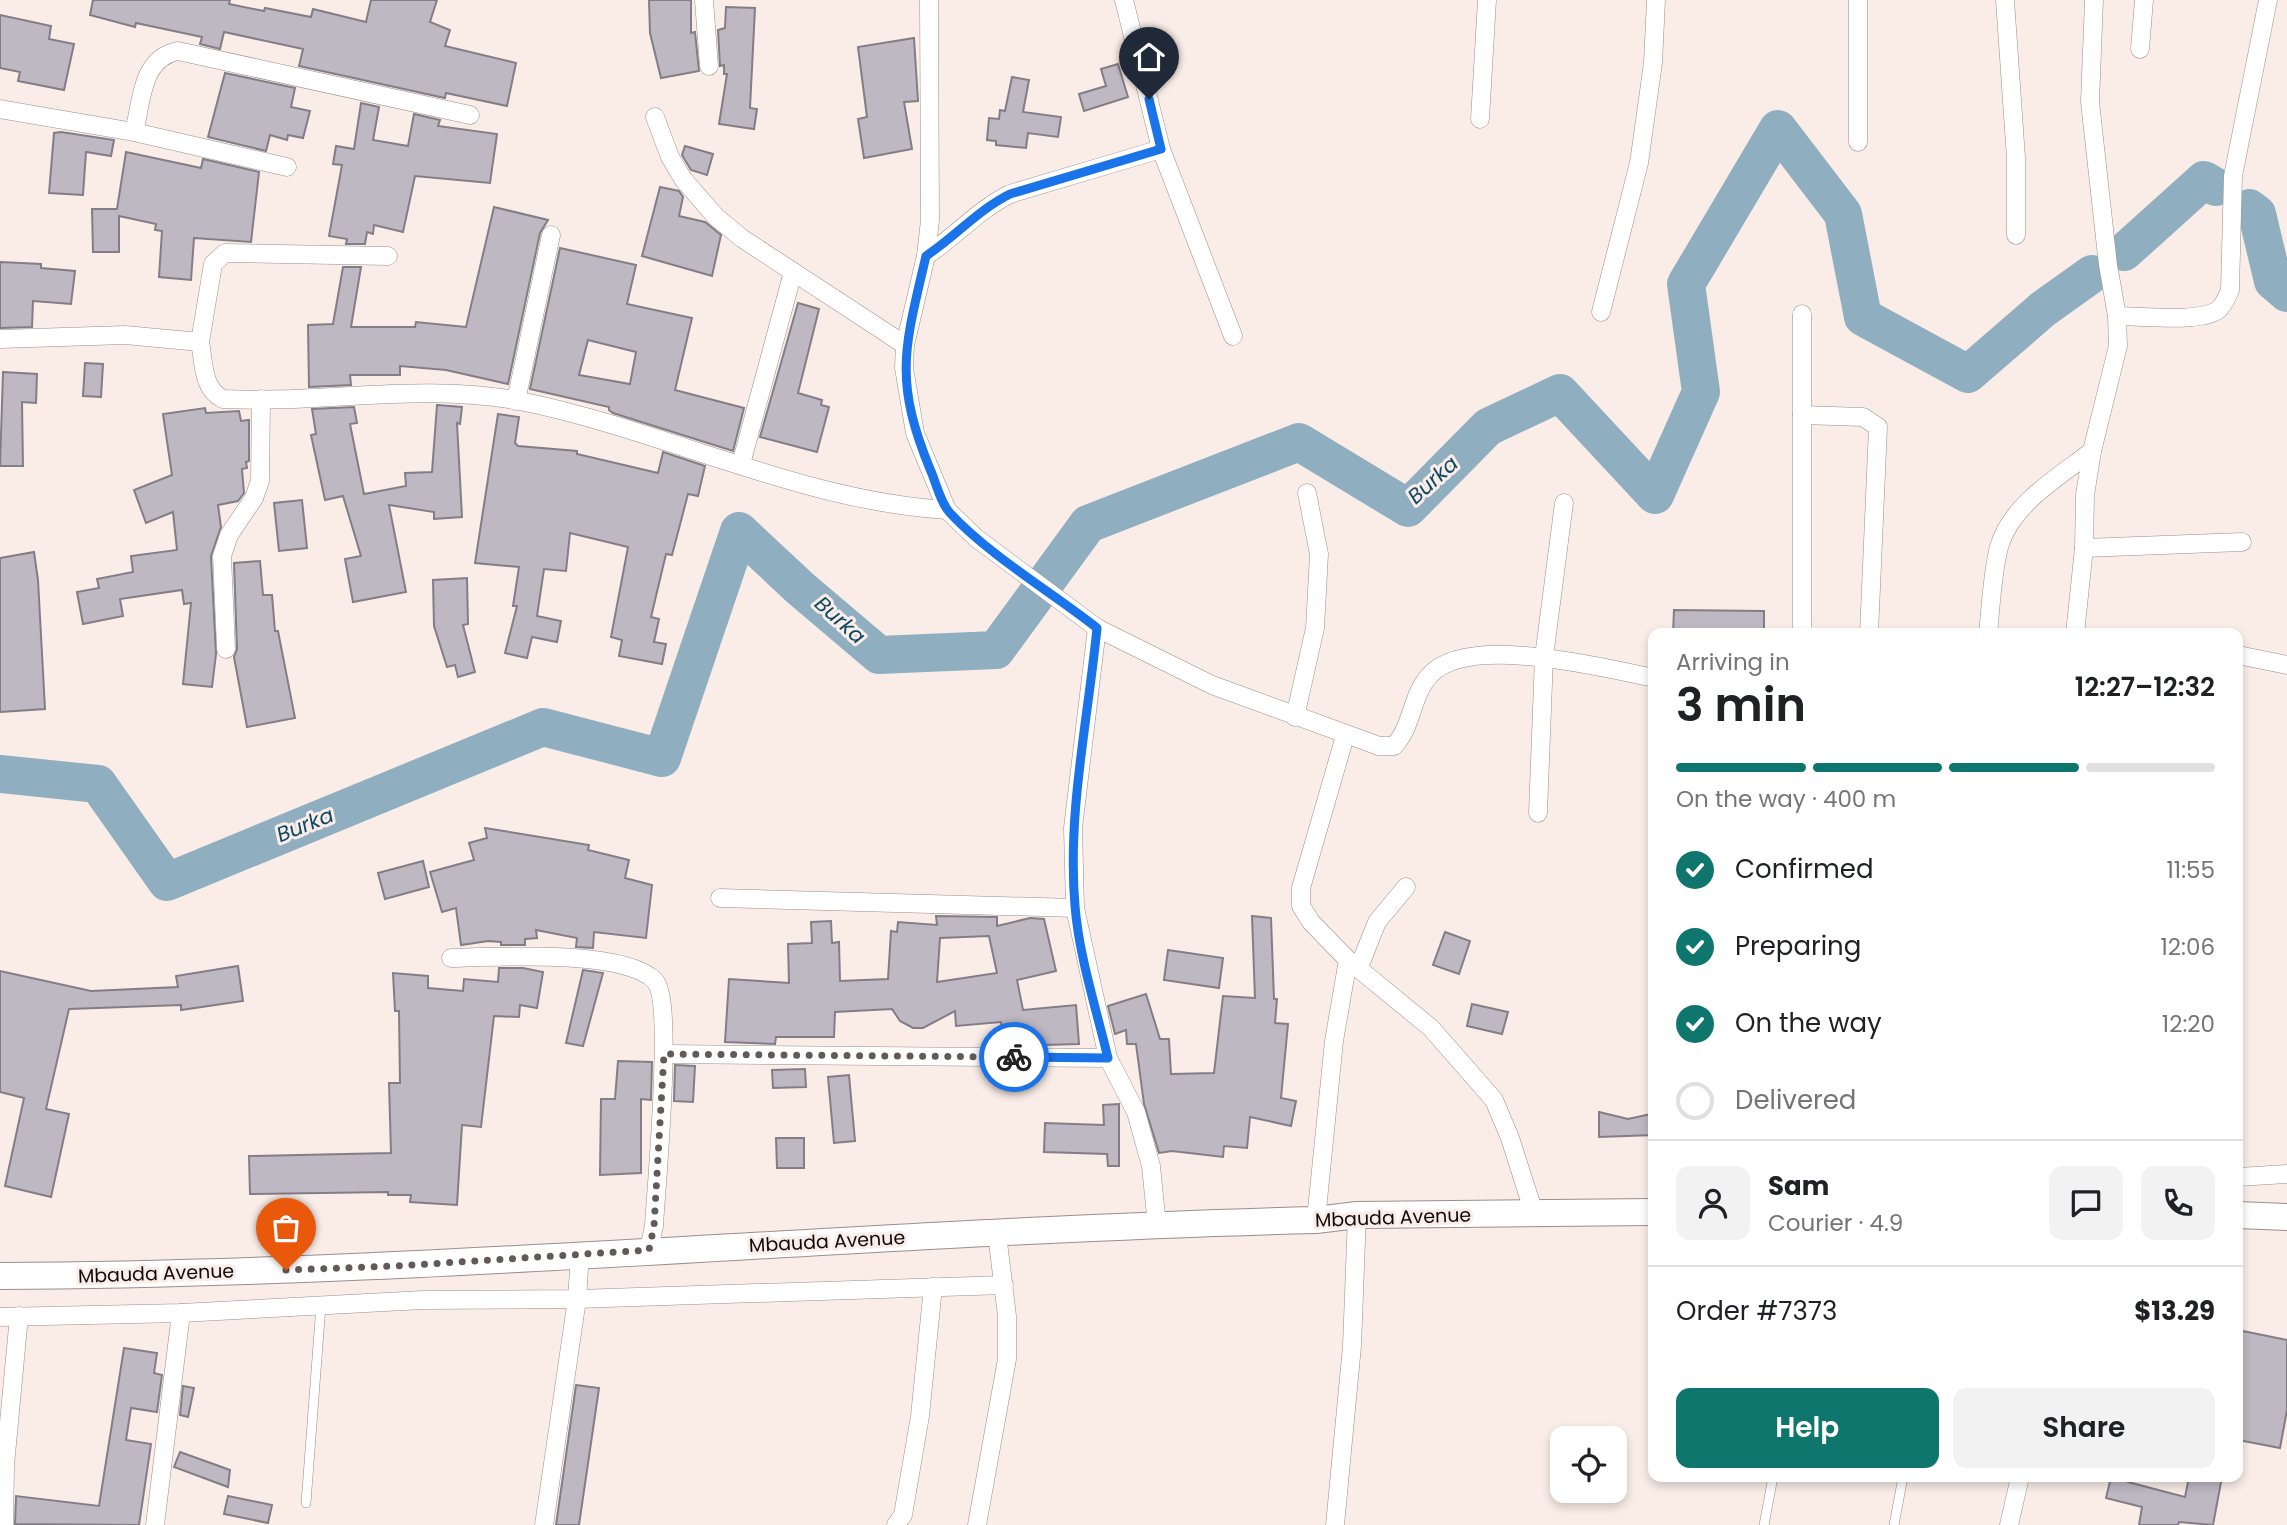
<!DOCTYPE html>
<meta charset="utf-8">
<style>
:root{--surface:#fff;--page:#f2f2f2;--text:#202124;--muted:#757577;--line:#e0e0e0;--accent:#0f766e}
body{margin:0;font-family:Poppins,sans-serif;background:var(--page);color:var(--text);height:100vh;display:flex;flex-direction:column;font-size:26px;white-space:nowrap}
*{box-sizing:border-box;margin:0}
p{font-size:23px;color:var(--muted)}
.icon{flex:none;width:38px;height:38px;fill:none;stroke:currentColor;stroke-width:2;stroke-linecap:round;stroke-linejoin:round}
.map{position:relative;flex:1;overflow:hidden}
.details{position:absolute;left:1648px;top:628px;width:595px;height:854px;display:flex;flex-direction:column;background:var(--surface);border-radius:14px;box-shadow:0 4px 10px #0003}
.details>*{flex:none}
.fabs{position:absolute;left:1550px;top:1426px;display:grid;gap:14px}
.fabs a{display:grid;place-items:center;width:77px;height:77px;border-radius:14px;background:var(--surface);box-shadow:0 4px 10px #0003;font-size:35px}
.pin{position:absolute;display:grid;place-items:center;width:60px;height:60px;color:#fff;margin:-72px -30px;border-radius:50% 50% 50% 0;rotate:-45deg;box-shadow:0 0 7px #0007}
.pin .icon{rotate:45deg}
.courier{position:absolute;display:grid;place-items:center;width:70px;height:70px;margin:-35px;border:5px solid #1a73e8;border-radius:50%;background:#fff;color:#222;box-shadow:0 2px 9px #0007}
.overview em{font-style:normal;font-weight:600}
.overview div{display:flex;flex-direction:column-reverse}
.overview{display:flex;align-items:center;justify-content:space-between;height:119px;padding:0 28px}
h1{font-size:46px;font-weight:600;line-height:52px}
.bar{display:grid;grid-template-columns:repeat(4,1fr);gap:10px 7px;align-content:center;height:84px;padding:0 28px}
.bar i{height:9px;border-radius:5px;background:var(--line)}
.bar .on{background:var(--accent)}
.bar p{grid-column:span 4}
.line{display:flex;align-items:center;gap:18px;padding:0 28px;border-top:2px solid var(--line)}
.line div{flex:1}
.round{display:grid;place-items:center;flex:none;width:74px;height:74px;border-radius:14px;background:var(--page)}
ol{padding:0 28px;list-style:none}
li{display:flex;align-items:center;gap:21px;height:77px}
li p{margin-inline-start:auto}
li .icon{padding:7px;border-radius:50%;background:var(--accent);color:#fff;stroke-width:4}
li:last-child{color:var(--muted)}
li i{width:38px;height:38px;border:4px solid var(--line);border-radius:50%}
.cta{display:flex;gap:14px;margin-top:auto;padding:14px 28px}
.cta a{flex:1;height:80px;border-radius:14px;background:var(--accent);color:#fff;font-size:28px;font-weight:600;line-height:80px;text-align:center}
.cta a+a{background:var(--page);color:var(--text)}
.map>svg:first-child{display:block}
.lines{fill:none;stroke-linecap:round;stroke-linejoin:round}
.river{stroke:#8faec0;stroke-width:38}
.building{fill:#beb8c2;stroke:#837d86;stroke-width:2;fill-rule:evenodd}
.lane-casing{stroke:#9a8e8a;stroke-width:10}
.street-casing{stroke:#9a8e8a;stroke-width:19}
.secondary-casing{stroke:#9a8e8a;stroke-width:28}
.lane{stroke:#fff;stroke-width:9}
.street{stroke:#fff;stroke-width:18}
.secondary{stroke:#fff;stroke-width:26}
.done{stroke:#615a58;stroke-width:7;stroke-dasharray:0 12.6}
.route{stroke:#1a73e8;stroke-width:9}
.labels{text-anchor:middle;stroke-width:6;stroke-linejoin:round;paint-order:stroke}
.street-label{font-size:19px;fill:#0f0b0a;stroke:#faede8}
.water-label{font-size:21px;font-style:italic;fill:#0e4964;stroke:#faede8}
</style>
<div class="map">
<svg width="2287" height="1525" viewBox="0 0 2287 1525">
<rect width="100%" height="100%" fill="#faede8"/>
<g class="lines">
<g class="river">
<path d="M 2249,208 L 2257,214 L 2273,281 L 2287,293"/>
<path d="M 2124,252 L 2204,180 L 2216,187"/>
<path d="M 0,774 L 98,784 L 167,882 L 543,727 L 662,758 L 739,531 L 800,588 L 879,655 L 996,650 L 1088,524 L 1299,442 L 1408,508 L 1488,427 L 1560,393 L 1655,495 L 1701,392 L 1686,284 L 1778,129 L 1843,214 L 1863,317 L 1968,374 L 2043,309 L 2092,274"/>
</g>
</g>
<g class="building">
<path d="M 93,0 L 230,0 L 229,4 L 264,11 L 265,8 L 311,17 L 313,9 L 366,22 L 371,0 L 437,0 L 430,22 L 450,30 L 445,46 L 516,63 L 507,106 L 446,93 L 445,98 L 299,66 L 303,49 L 224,32 L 220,49 L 200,44 L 202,37 L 136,23 L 135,27 L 90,15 Z"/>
<path d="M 649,0 L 691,0 L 691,33 L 695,32 L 699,71 L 661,78 L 650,33 Z"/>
<path d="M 726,7 L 755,8 L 750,108 L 757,109 L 754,129 L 719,124 L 727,74 L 724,74 L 724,65 L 720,66 L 718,30 L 725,28 Z"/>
<path d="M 0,15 L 51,26 L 49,39 L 74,44 L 64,90 L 18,81 L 20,72 L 0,68 Z"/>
<path d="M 914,38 L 918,101 L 904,102 L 912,149 L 864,158 L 858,119 L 867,117 L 858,47 Z"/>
<path d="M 1118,64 L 1128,97 L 1084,111 L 1079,94 L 1106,86 L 1101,69 Z"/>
<path d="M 225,73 L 295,88 L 291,107 L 310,111 L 303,138 L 288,135 L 287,140 L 270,135 L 266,151 L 208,137 Z"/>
<path d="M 1012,77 L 1029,80 L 1023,112 L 1061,117 L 1058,137 L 1028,133 L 1026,148 L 996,145 L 996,141 L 987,140 L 989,118 L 999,119 L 1000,110 L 1005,111 Z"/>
<path d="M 361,103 L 379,107 L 373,140 L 408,146 L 414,114 L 440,120 L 438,126 L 497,134 L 490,183 L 415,176 L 403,232 L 374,225 L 373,234 L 367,232 L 365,244 L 346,244 L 347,239 L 329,236 L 342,165 L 333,164 L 336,146 L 354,149 Z"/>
<path d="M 61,132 L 114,140 L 111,156 L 86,152 L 83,195 L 49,193 L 54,133 Z"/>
<path d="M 685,146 L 713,154 L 707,175 L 691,170 L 682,155 Z"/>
<path d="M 126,152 L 201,168 L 203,159 L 259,172 L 251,242 L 194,238 L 191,280 L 159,277 L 162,231 L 155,230 L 156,224 L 119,216 L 119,252 L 93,252 L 92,209 L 117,209 Z"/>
<path d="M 660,187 L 679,191 L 683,197 L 679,216 L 705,222 L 721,235 L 712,276 L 642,256 Z"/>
<path d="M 494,207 L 548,220 L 540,233 L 508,384 L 446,370 L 400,366 L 400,375 L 350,375 L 351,385 L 309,387 L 308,325 L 333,324 L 343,267 L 361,267 L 351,327 L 415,327 L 416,322 L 466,327 Z"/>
<path d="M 560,248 L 636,265 L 627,304 L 692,318 L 675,390 L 744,408 L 733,451 L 613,413 L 609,410 L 609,407 L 530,389 ZM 588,340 L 636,352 L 630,384 L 579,375 Z"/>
<path d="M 0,262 L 41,264 L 41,268 L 75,271 L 71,304 L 33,301 L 32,327 L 0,328 Z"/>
<path d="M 798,303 L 819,309 L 798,393 L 822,400 L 821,405 L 829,407 L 817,452 L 760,437 Z"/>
<path d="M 85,363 L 103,364 L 101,397 L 83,396 Z"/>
<path d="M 3,372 L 37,374 L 36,403 L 22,402 L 23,466 L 0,466 Z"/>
<path d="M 437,405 L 462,407 L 460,424 L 457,423 L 462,517 L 434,519 L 434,512 L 389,505 L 406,592 L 353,602 L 345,559 L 361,556 L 343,496 L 325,500 L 311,435 L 316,434 L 312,409 L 354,407 L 357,423 L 350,424 L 364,494 L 406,486 L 405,473 L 432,472 Z"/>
<path d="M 205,408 L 206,413 L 239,411 L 241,421 L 249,420 L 249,461 L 246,462 L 247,468 L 242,469 L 244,493 L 238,501 L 218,505 L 221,527 L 211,556 L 216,654 L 212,687 L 183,684 L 191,603 L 184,604 L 182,590 L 120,599 L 123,616 L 83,624 L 77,592 L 99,588 L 97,579 L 133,572 L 131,556 L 177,550 L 173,512 L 146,523 L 134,490 L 172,475 L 163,414 Z"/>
<path d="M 498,414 L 519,417 L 515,443 L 518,446 L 577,451 L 577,454 L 658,473 L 663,452 L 705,466 L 698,496 L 688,494 L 672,555 L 666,554 L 651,617 L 659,619 L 654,642 L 666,644 L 662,664 L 619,656 L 622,640 L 611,637 L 628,547 L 570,533 L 566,571 L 544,569 L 537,616 L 561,621 L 557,642 L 532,637 L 527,658 L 505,653 L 517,606 L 513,606 L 519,567 L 475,563 Z"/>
<path d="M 302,500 L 307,548 L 279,551 L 274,503 Z"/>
<path d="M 34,552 L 38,580 L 45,709 L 0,712 L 0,558 Z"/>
<path d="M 260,561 L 263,595 L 272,595 L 275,631 L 278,631 L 295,718 L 247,727 L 234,657 L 237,649 L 234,563 Z"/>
<path d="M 467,578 L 468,624 L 463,625 L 475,672 L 458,677 L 455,665 L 447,667 L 434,626 L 433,580 Z"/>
<path d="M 1674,610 L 1764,611 L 1764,634 L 1673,634 Z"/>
<path d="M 485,828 L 589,845 L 588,850 L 629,860 L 625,878 L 652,885 L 646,938 L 594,932 L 593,948 L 576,947 L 577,938 L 536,930 L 537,938 L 525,939 L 525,945 L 501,945 L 501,942 L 488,941 L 461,945 L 456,908 L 442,912 L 430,872 L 474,860 L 469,843 L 487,838 Z"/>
<path d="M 423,861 L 429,887 L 385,899 L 378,873 Z"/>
<path d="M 936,916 L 997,917 L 997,926 L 1030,918 L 1044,919 L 1056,971 L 1017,980 L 1023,1010 L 1076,1005 L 1079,1044 L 1004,1046 L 1001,1022 L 956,1026 L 955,1011 L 923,1028 L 913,1028 L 900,1021 L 892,1009 L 835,1012 L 834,1037 L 776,1037 L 775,1044 L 725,1042 L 729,979 L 789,983 L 788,944 L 812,943 L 811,922 L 831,921 L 832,943 L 839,942 L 840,981 L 888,979 L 891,931 L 897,932 L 898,922 L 937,925 ZM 989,936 L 997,973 L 937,982 L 940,938 Z"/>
<path d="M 1252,916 L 1271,918 L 1274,999 L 1277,999 L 1275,1023 L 1288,1024 L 1281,1098 L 1296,1101 L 1291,1126 L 1250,1117 L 1247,1148 L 1224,1146 L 1223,1157 L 1172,1151 L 1159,1153 L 1144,1104 L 1136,1044 L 1127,1044 L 1126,1030 L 1115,1034 L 1108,1006 L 1146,994 L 1160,1039 L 1169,1039 L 1171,1074 L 1214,1073 L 1223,996 L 1255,998 Z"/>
<path d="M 1445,932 L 1470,941 L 1459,974 L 1433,965 Z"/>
<path d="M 1168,950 L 1223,958 L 1219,988 L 1164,980 Z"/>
<path d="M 238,966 L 243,1001 L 181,1010 L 181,1005 L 69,1009 L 46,1109 L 69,1114 L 51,1197 L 5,1186 L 24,1098 L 0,1092 L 0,971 L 91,991 L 178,987 L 176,976 Z"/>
<path d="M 499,968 L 523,968 L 543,972 L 537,1008 L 520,1005 L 519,1017 L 494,1016 L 481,1127 L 462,1125 L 457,1205 L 410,1202 L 411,1195 L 388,1195 L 388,1192 L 250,1194 L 249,1156 L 391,1153 L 389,1083 L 400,1083 L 399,1011 L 395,1011 L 393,973 L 428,976 L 428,988 L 463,991 L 464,979 L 498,982 Z"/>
<path d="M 583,970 L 603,973 L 583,1046 L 566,1043 Z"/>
<path d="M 1472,1004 L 1508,1012 L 1502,1034 L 1467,1026 Z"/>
<path d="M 618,1061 L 652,1062 L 651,1100 L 641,1099 L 641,1173 L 600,1175 L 601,1099 L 615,1099 Z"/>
<path d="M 675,1065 L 695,1066 L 693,1102 L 674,1101 Z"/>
<path d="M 805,1069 L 806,1087 L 773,1088 L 772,1070 Z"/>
<path d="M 849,1075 L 855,1141 L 834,1143 L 828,1077 Z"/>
<path d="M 1119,1104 L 1119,1166 L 1108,1166 L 1107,1154 L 1044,1152 L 1045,1123 L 1104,1125 L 1103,1105 Z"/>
<path d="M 1599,1112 L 1628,1119 L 1651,1114 L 1654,1135 L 1599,1137 Z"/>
<path d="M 776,1138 L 804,1138 L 804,1168 L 777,1168 Z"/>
<path d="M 2238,1330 L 2287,1340 L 2287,1410 L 2280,1448 L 2238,1440 Z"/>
<path d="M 124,1348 L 157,1353 L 154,1373 L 162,1375 L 157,1412 L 131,1408 L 126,1440 L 151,1444 L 139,1525 L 15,1524 L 16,1496 L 99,1506 Z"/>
<path d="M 576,1385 L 599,1388 L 579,1525 L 556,1525 Z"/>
<path d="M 183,1386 L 194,1388 L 188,1417 L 180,1415 Z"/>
<path d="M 180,1452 L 230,1470 L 228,1487 L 174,1467 Z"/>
<path d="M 2111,1477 L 2129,1477 L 2128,1482 L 2185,1497 L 2189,1477 L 2222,1477 L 2213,1525 L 2179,1522 L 2178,1525 L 2139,1525 L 2142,1507 L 2106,1498 Z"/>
<path d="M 228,1496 L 272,1505 L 268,1523 L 224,1514 Z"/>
</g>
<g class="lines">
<defs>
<g id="lane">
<path d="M 306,1503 L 321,1305"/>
<path d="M 1764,1525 L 1773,1477"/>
<path d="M 1894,1525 L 1903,1477"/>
</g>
<g id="street">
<path d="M 704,0 L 709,66"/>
<path d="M 929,0 L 930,220 L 926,256 L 905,345 L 904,368 L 915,433 L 947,510 L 976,538 L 1097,628 L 1212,685 L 1379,746 L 1394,746 C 1413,726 1411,695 1430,675 C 1468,633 1603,668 1654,678"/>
<path d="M 1124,0 L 1161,149 L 1233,336"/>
<path d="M 2005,0 L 2016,158 L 2016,235"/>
<path d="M 2094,0 L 2090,102 L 2108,265 L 2117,316 L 2118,346 L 2092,451 L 2085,495 L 2084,548 L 2242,542"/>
<path d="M 2140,49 L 2144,0"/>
<path d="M 0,109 L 134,132 C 142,101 141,58 178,51 L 470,115"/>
<path d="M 655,117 L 670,157 L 683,179 L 716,217 L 743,239 L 905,345"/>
<path d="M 1480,119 L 1487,0"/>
<path d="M 134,132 L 287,167"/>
<path d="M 1858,142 L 1858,0"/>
<path d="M 926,256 C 956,236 978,210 1010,194 L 1161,149"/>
<path d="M 1601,312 L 1639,163 L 1653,63 L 1656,0"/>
<path d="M 1802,314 L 1802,626 L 1804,634"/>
<path d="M 2117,316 C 2141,316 2199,323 2218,310 C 2224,305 2227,297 2230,290 L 2233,176 L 2268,0"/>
<path d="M 0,339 L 125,335 L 200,342 C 204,362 202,389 223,399 C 323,404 421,382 520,401 C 664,430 800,501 947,510"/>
<path d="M 200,342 L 213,264 L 225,253 L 388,256"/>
<path d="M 516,401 L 551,235"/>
<path d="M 1802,415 L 1863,417 L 1878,427 L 1869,634"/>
<path d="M 741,464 L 793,272"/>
<path d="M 1097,628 L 1073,828 L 1075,908 L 1108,1058 L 1136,1112 L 1151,1166 L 1157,1226"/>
<path d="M 1988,634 C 1991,605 1992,575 1999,547 C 2011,504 2059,477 2092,451"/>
<path d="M 2075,634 L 2084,548"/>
<path d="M 226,649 L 222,556 L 229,535 L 254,498 L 260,481 L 261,399"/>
<path d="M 2238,655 L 2287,665"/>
<path d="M 1295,717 L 1315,628 L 1319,554 L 1307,493"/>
<path d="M 1345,736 L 1301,888 L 1301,906 L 1311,922 L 1348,960 L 1431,1028 L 1494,1100 L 1510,1138 L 1534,1213"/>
<path d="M 1538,813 L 1544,657 L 1564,503"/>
<path d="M 720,898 L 1075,908"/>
<path d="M 451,958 C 495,957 625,949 655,981 C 674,1002 656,1188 654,1226 L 649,1249"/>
<path d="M 1359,967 L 1377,922 L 1406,887"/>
<path d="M 664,1054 L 1108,1058"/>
<path d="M 2238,1177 L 2287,1174"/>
<path d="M 1316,1220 L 1334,1041 L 1348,960"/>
<path d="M 0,1317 L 181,1313 L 423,1300 L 577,1299 L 1004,1285"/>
<path d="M 4,1525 L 5,1465 L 19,1316"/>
<path d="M 155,1525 L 181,1313"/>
<path d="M 544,1525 L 577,1299 L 580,1254"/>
<path d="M 896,1525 L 903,1515 L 920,1416 L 933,1287"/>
<path d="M 977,1525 L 1007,1359 L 1007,1316 L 997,1234"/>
<path d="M 1335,1525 L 1352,1346 L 1357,1215"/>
<path d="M 2009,1525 L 2020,1477"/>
</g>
<g id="secondary">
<path d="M 2238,1215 L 2287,1217"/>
<path d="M 0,1276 C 439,1274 877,1231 1316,1220 L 1357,1215 L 1654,1212"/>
</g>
</defs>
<use href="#lane" class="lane-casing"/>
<use href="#street" class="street-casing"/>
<use href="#secondary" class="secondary-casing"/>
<use href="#lane" class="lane"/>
<use href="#street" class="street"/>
<use href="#secondary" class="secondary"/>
</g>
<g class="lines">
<path class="done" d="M 286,1270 L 396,1266 L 649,1250 L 654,1226 L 664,1054 L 1014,1057"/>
<path class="route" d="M 1014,1057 L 1108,1058 C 1096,1008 1079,956 1075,906 C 1067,813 1088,720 1097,628 C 1050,591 990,556 950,513 C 940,502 936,482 930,469 C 893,379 905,346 926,256 C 956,236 978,210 1010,194 L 1161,149 L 1149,99"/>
</g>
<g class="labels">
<g class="street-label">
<text transform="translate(1393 1217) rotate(-2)" y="7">Mbauda Avenue</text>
<text transform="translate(827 1241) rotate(-3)" y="7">Mbauda Avenue</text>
<text transform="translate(156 1273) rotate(-2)" y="7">Mbauda Avenue</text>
</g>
<g class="water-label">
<text transform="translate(1433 480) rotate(-42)" y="7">Burka</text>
<text transform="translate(840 620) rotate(42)" y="7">Burka</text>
<text transform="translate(305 825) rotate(-22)" y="7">Burka</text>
</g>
</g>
</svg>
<div class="fabs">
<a><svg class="icon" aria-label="locate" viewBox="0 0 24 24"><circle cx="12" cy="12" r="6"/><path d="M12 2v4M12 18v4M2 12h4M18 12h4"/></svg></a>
</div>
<div class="pin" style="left:286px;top:1270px;background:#ea580c"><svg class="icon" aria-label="bag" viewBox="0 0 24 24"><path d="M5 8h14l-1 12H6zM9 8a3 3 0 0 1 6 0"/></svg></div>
<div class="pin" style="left:1149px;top:99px;background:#1f2937"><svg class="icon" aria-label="home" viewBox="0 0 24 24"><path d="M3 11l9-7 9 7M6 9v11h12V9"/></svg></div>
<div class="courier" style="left:1014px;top:1057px"><svg class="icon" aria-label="bike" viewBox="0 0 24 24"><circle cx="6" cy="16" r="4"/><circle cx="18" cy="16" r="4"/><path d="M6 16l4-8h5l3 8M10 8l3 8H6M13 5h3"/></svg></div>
<section class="details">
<div class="overview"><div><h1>3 min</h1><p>Arriving in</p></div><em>12:27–12:32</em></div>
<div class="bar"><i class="on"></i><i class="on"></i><i class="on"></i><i></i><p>On the way · 400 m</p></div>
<ol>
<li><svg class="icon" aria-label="check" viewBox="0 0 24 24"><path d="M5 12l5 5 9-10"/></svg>Confirmed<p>11:55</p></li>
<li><svg class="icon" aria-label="check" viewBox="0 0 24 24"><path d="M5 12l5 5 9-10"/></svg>Preparing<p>12:06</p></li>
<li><svg class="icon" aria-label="check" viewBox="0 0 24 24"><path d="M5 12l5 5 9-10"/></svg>On the way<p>12:20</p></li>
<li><i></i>Delivered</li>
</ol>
<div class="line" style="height:126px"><a class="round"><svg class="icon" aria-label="person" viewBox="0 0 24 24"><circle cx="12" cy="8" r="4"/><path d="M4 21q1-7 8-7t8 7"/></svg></a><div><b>Sam</b><p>Courier · 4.9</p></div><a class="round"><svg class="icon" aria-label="chat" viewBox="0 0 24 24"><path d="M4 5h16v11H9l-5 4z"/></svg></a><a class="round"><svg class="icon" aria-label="phone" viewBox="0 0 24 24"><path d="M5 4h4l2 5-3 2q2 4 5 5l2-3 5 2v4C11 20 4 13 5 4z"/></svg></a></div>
<div class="line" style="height:91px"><div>Order #7373</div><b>$13.29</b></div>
<div class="cta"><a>Help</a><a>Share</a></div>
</section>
</div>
